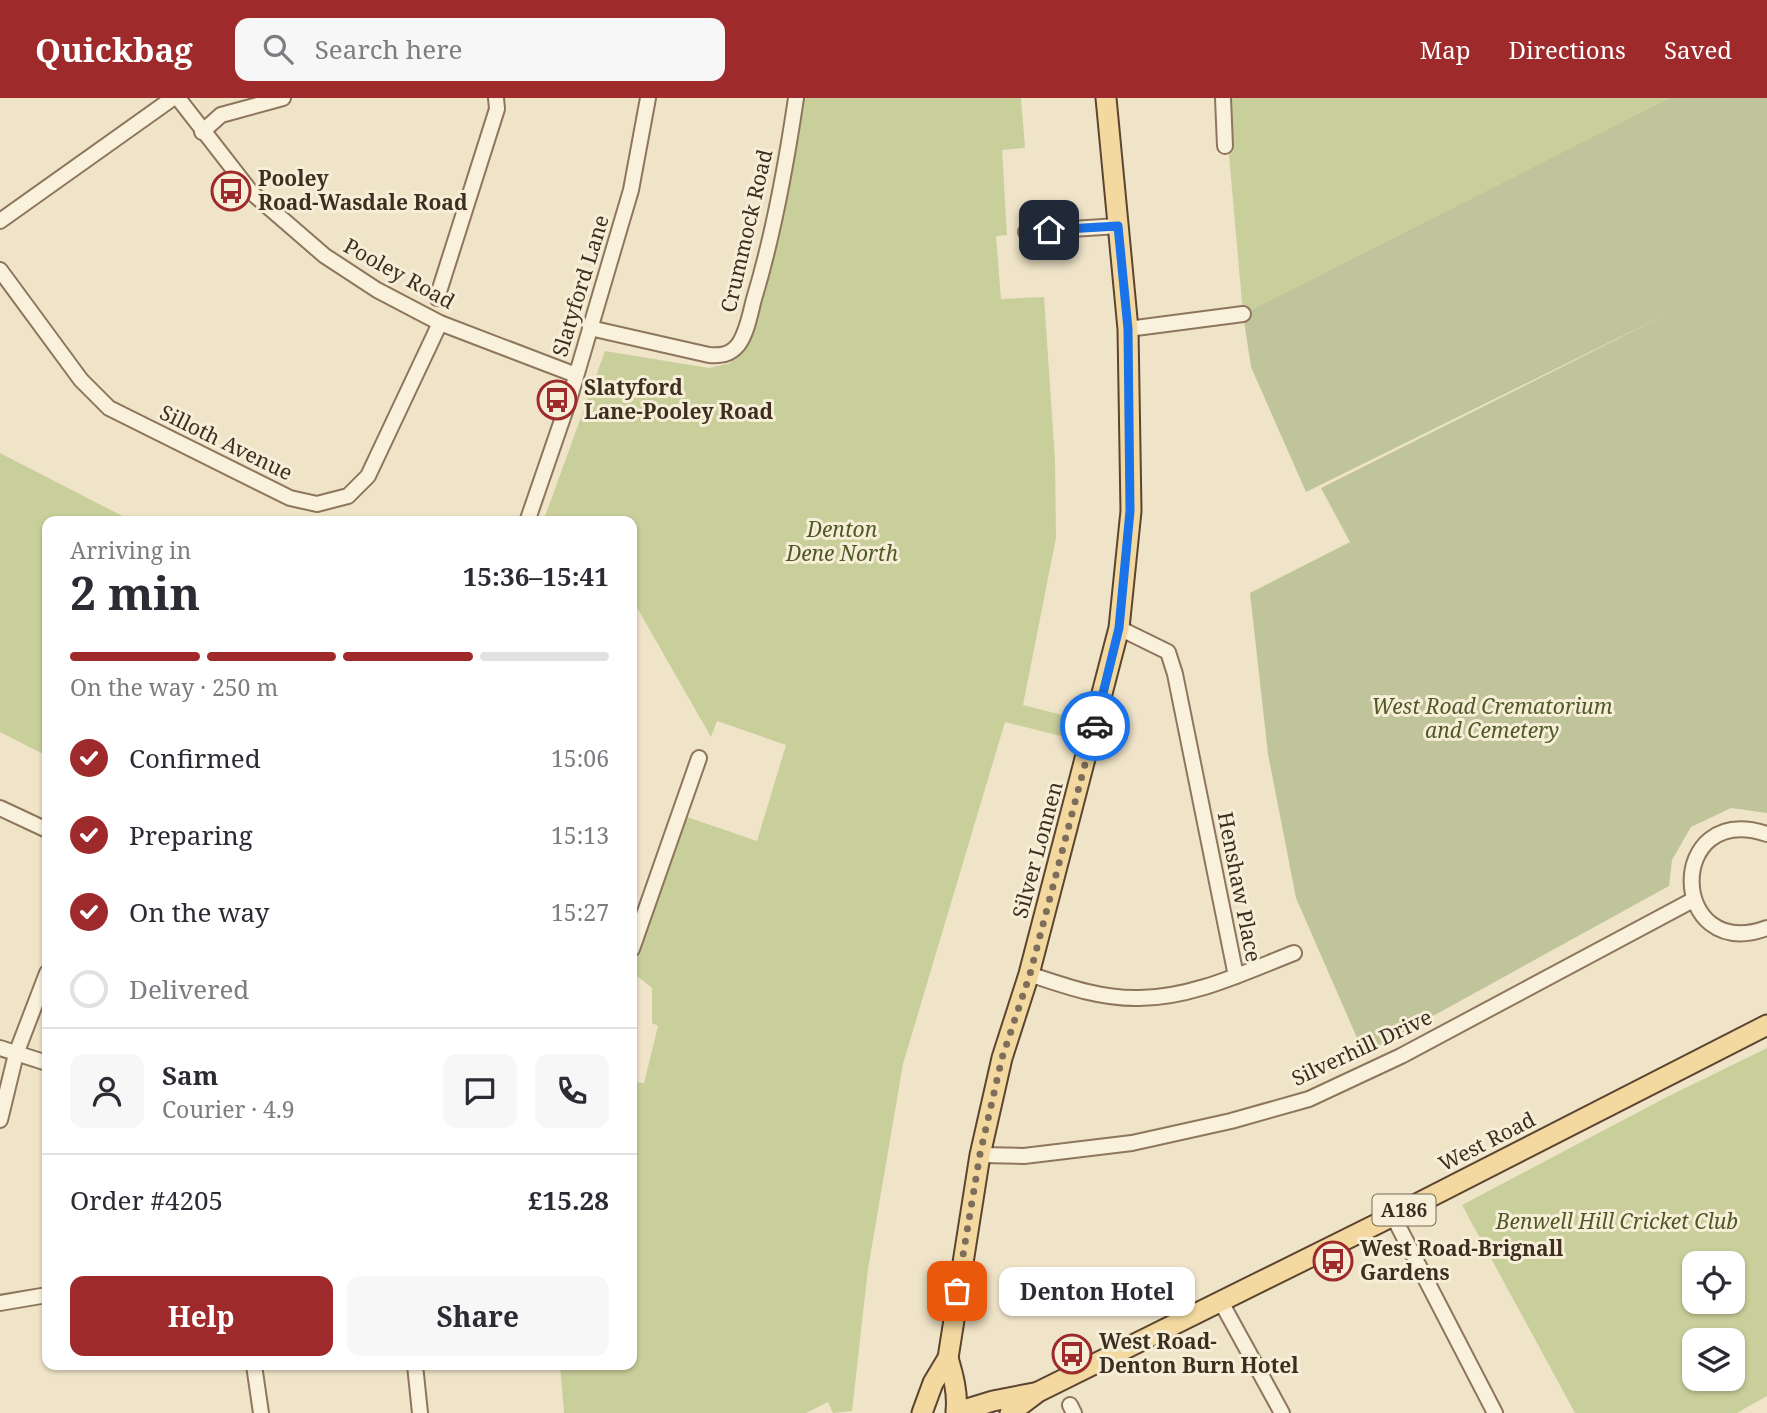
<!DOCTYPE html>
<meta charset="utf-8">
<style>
:root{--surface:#fff;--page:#f7f7f7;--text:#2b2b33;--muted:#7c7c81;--line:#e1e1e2;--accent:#9e2a2b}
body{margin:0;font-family:"Noto Serif",serif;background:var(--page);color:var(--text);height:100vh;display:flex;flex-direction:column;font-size:26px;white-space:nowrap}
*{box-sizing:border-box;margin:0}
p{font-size:23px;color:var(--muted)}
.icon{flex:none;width:38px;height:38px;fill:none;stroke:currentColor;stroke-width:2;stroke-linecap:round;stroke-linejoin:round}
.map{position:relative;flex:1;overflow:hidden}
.sheet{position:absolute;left:42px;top:418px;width:595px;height:854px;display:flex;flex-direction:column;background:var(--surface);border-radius:14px;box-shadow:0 2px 5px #0004}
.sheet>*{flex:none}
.fabs{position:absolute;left:1682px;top:1153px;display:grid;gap:14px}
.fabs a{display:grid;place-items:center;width:63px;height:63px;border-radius:14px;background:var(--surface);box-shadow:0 2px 5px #0004;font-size:35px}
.pin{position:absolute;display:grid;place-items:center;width:60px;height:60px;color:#fff;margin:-30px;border-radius:14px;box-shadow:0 4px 10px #0006}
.courier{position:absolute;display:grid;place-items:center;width:70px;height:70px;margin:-35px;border:5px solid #1a73e8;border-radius:50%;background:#fff;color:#222;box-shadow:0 2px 9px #0007}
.bubble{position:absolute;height:49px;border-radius:14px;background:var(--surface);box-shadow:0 2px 5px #0004;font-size:23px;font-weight:700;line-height:49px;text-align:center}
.headline em{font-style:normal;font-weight:700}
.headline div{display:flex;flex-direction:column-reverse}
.headline{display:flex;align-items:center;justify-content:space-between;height:119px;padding:0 28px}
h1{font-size:46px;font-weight:700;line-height:52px}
.bar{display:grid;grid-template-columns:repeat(4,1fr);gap:10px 7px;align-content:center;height:84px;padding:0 28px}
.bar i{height:9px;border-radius:5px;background:var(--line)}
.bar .active{background:var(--accent)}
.bar p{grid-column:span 4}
.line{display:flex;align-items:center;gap:18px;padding:0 28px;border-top:2px solid var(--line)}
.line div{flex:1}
.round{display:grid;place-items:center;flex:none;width:74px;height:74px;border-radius:14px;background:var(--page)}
ol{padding:0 28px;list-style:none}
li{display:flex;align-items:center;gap:21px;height:77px}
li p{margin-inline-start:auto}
li .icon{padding:7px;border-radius:50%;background:var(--accent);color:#fff;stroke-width:4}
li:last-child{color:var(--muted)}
li i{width:38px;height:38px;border:4px solid var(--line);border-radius:50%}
.primary-button{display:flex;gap:14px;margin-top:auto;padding:14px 28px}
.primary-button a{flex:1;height:80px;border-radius:14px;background:var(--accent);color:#fff;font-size:28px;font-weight:700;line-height:80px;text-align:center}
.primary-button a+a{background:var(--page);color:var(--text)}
header{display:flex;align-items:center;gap:42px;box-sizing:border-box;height:98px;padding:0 35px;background:var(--accent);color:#fff}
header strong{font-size:33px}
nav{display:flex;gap:38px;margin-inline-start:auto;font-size:24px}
.search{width:490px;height:63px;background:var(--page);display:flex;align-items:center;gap:18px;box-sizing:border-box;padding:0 24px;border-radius:14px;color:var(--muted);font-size:26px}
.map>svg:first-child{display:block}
.green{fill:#c9cf9b;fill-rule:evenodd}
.cemetery{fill:#bfc49a}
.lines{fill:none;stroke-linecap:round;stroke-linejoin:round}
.minor-casing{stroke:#8d765c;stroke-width:18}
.major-casing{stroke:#5b4430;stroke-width:23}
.minor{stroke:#faf1dc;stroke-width:14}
.major{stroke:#f3d9a0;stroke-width:19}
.done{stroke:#7c6e5b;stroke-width:7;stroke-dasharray:0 12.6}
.route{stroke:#1a73e8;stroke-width:9}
.labels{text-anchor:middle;stroke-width:6;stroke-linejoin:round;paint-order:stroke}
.shield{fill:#f7eed8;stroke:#756857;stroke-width:2}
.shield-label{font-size:19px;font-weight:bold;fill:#3d2e20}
.poi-label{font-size:21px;font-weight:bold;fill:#3d2e20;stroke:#f7eed8;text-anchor:start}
.street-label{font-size:21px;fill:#3d2e20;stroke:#f7eed8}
.park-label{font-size:21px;font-style:italic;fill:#4d5a26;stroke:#f7eed8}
</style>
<header>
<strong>Quickbag</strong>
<div class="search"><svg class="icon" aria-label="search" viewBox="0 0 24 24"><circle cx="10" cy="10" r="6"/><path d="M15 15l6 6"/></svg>Search here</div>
<nav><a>Map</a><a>Directions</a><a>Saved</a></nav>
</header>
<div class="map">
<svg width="1767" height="1315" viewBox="0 0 1767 1315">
<rect width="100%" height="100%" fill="#f0e4c8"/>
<g class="green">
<path d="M 802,0 L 1021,0 L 1025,50 L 1002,52 L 1007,137 L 996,138 L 1001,201 L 1044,199 L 1055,362 L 1056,440 L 1023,607 L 1074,620 L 1069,640 L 1005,624 L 903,966 L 868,1171 L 852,1313 L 833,1315 L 828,1304 L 806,1315 L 564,1315 L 560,1267 L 632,1267 L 632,984 L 644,985 L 658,928 L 652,925 L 652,890 L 632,874 L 687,719 L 757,743 L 786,647 L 717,623 L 711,639 L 632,501 L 632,424 L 543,424 L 605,253 L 709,270 L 730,265 L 748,243 L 770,172 L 794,62 Z"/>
<path d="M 1224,0 L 1669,0 L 1243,216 Z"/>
<path d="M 0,355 L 132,423 L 47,424 L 47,658 L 0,634 Z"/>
<path d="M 1767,950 L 1767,1298 L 1737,1315 L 1575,1315 L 1462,1107 L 1667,999 ZM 1694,1166 L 1732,1166 L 1732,1204 L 1694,1204 ZM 1694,1242 L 1732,1242 L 1732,1281 L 1694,1281 Z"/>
</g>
<path class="cemetery" d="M 1669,0 L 1767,0 L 1767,715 L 1731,710 L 1691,729 L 1672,762 L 1669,788 L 1364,956 L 1296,800 L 1268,656 L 1250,495 L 1350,444 L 1321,390 L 1675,212 L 1306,394 L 1251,269 L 1243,216 Z"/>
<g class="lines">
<defs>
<g id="minor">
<path d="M 178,0 L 251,94 L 325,158 L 377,192 L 440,225 L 576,277"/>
<path d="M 1223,0 L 1225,48"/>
<path d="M 202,34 L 221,17 L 283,0"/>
<path d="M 0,123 L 173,0"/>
<path d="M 1026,134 L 1118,128"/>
<path d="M 0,172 L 81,282 L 109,310 L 290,400 L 317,406 L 348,398 L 368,378 L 440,225"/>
<path d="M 437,200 L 497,11 L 496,0"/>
<path d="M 590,230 L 709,257 C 720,258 730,257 738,247 C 747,235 750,216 754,201 C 774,135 786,68 796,0"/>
<path d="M 1128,231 L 1243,216"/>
<path d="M 527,424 L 570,299 L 631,92 L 648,0"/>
<path d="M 1119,530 L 1168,554 L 1175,576 L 1236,878"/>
<path d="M 0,710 L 47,732"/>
<path d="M 1767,736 C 1665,702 1668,866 1767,830"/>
<path d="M 632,851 L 699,660"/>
<path d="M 1029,876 C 1065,888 1101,901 1139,900 C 1192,900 1245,874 1294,855"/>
<path d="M 0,950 L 47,965"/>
<path d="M 0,1022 L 16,956 L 47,875"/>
<path d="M 980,1057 L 1024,1058 L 1132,1045 L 1231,1023 L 1309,1001 L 1401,958 L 1693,802"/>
<path d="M 1393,1118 L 1495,1315"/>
<path d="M 1221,1204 L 1282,1315"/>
<path d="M 0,1205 L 47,1197"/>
<path d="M 254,1267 L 261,1315"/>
<path d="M 415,1267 L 420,1315"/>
<path d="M 1070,1307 L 1074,1315"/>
</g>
<g id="major">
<path d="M 948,1260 C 953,1277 958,1295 956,1313"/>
<path d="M 957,1314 L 993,1303 L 1034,1295"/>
<path d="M 922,1315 L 933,1285 L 948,1260 L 980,1057 L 1002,960 L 1029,876 L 1119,530 L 1131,413 L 1128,231 L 1106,0"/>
<path d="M 1010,1315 L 1038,1294 L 1393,1118 L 1767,927"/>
</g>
</defs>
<use href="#minor" class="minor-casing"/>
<use href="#major" class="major-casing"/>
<use href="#minor" class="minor"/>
<use href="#major" class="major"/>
</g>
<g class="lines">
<path class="done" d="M 957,1193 L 980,1056 L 1002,960 L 1030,876 L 1095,628"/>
<path class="route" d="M 1049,132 L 1118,128 L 1128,231 L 1130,413 L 1119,530 L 1095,628"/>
</g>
<defs>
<symbol id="bus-ring" viewBox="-11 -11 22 22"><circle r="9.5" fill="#f7eed8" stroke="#9e2a2b" stroke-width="1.5"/><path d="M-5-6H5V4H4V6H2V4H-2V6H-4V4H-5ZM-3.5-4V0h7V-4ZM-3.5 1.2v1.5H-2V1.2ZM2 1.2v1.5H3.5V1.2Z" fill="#9e2a2b"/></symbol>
</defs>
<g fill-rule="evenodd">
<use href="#bus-ring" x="209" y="71" width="44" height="44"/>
<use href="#bus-ring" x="535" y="280" width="44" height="44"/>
<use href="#bus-ring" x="1311" y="1141" width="44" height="44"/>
<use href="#bus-ring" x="1050" y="1234" width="44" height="44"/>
</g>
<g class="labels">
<rect class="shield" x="1372.5" y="1096.5" width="63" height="31" rx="5"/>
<g class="shield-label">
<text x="1404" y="1119">A186</text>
</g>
<g class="poi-label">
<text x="258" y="88">Pooley<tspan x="258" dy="24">Road-Wasdale Road</tspan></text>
<text x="584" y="297">Slatyford<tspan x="584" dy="24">Lane-Pooley Road</tspan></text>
<text x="1360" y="1158">West Road-Brignall<tspan x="1360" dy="24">Gardens</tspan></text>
<text x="1099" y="1251">West Road-<tspan x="1099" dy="24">Denton Burn Hotel</tspan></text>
</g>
<g class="street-label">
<text transform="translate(747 133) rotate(-77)" y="7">Crummock Road</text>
<text transform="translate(399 176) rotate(29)" y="7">Pooley Road</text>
<text transform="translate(581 188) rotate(-73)" y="7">Slatyford Lane</text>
<text transform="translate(226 345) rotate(26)" y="7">Silloth Avenue</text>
<text transform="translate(1038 752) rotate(-75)" y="7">Silver Lonnen</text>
<text transform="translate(1239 789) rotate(79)" y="7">Henshaw Place</text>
<text transform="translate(1362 950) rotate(-25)" y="7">Silverhill Drive</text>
<text transform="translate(1487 1044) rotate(-27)" y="7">West Road</text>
</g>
<g class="park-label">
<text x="842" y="439">Denton<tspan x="842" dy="24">Dene North</tspan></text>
<text x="1492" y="616">West Road Crematorium<tspan x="1492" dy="24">and Cemetery</tspan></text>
<text x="1617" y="1131">Benwell Hill Cricket Club</text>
</g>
</g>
</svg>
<div class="fabs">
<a><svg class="icon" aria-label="locate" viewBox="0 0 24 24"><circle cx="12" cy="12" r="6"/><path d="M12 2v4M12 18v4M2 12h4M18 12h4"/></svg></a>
<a><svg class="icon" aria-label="layers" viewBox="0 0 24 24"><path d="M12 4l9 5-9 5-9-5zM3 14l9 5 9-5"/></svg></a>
</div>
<div class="pin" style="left:957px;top:1193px;background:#ea580c"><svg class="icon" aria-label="bag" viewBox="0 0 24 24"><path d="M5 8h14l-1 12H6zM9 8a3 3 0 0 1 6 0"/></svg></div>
<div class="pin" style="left:1049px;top:132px;background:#1f2937"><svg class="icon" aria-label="home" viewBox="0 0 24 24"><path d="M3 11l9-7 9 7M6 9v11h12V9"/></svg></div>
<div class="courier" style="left:1095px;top:628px"><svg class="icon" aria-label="car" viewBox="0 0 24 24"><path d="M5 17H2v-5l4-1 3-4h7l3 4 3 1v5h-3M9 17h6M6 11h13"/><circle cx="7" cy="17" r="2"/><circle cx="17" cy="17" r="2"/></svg></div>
<div class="bubble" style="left:999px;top:1169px;width:196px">Denton Hotel</div>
<section class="sheet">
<div class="headline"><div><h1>2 min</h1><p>Arriving in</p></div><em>15:36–15:41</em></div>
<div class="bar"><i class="active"></i><i class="active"></i><i class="active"></i><i></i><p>On the way · 250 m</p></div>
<ol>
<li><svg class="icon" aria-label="check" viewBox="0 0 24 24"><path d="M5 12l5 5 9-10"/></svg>Confirmed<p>15:06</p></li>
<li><svg class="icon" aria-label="check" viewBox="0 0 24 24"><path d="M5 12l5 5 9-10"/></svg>Preparing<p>15:13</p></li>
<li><svg class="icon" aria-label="check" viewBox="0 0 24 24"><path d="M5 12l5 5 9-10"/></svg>On the way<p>15:27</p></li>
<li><i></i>Delivered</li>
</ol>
<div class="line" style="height:126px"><a class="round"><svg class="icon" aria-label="person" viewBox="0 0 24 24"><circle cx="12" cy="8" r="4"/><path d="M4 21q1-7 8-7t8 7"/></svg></a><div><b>Sam</b><p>Courier · 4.9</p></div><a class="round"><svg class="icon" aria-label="chat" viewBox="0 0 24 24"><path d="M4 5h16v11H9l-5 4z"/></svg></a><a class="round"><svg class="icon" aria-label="phone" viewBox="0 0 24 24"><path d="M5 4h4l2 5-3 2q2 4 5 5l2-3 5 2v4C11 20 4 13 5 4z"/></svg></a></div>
<div class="line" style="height:91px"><div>Order #4205</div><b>£15.28</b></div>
<div class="primary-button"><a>Help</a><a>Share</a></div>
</section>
</div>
